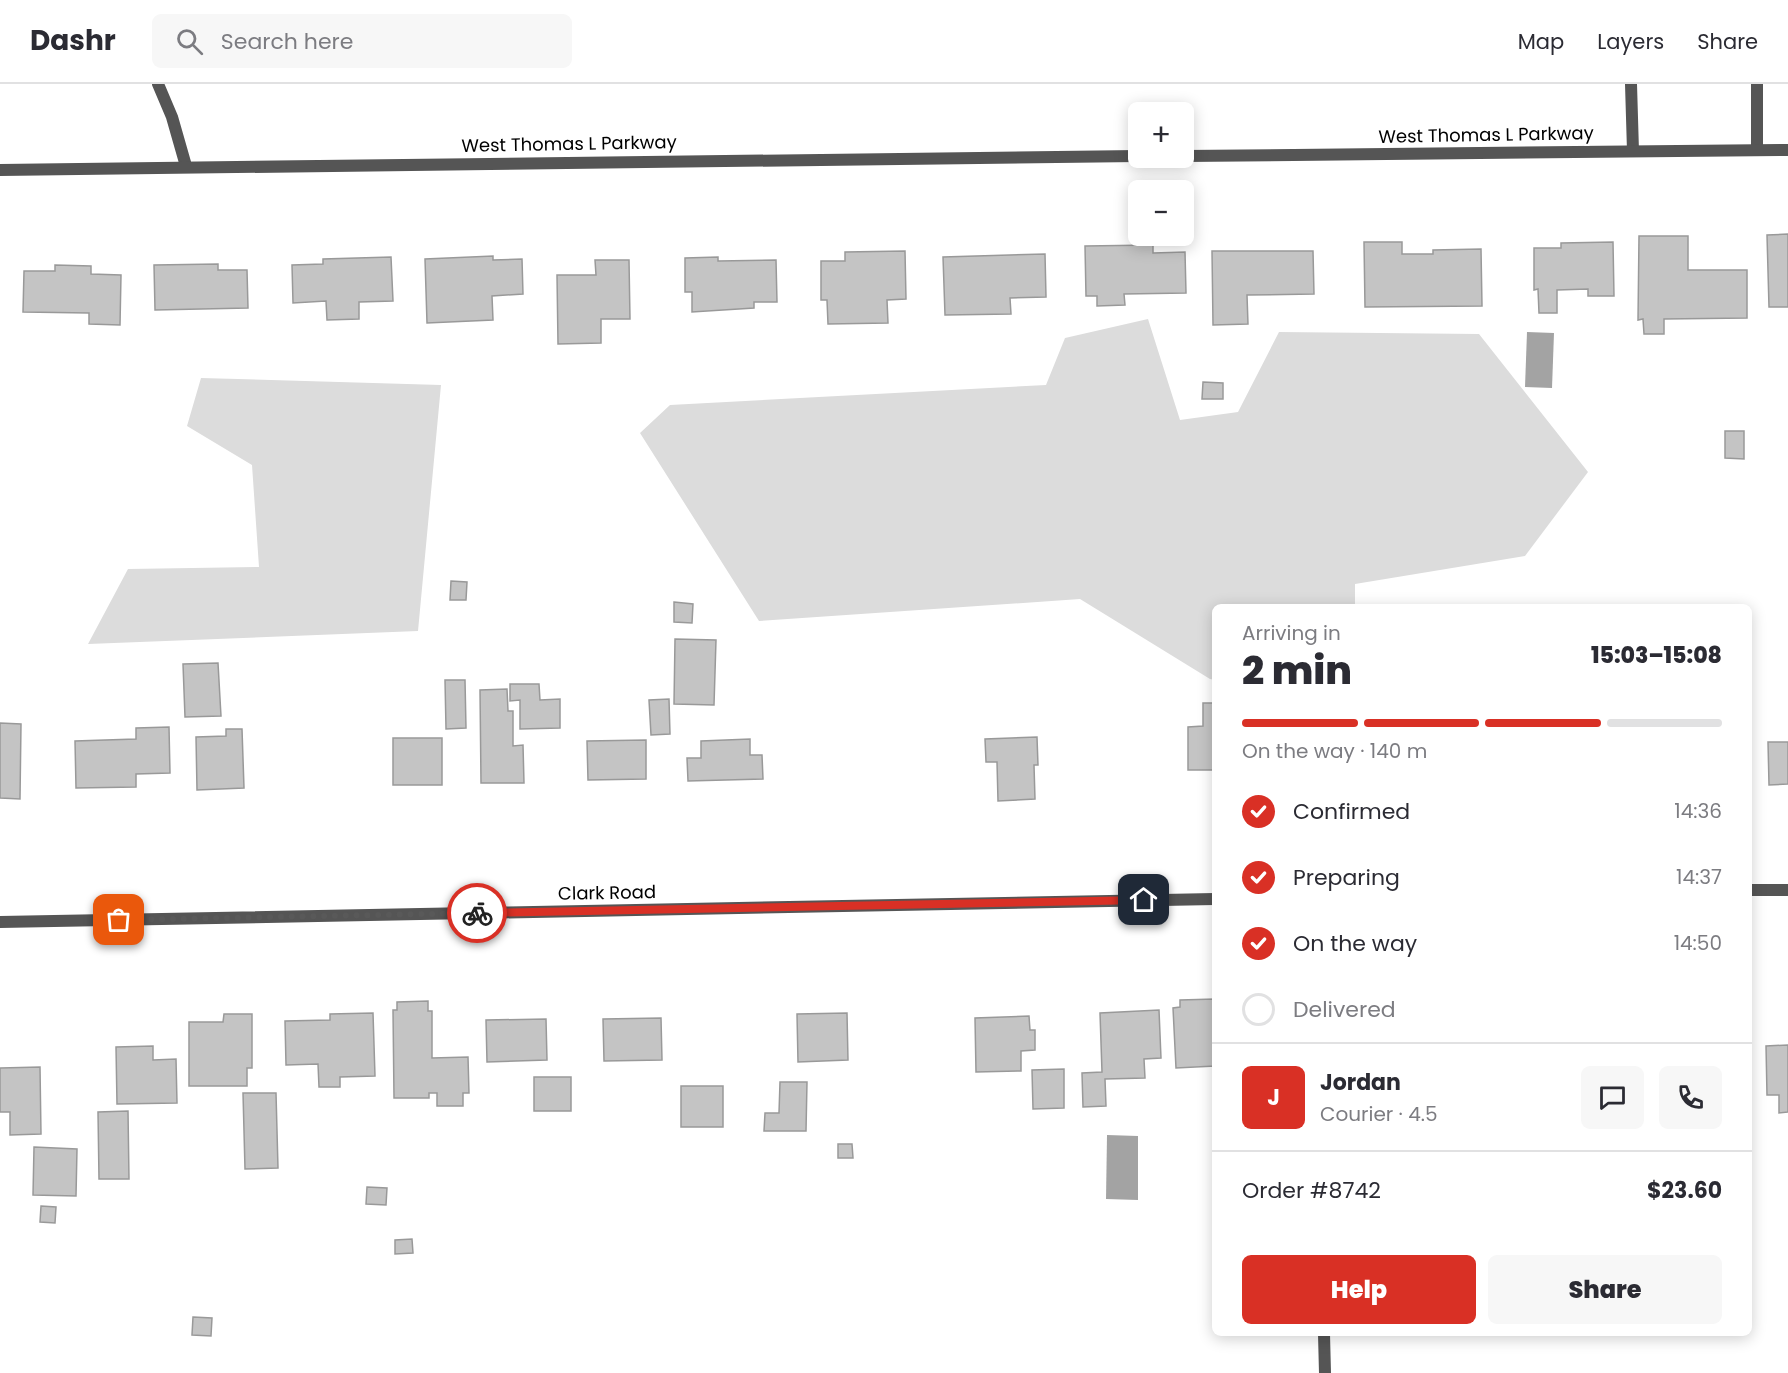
<!DOCTYPE html>
<meta charset="utf-8">
<style>
:root{--surface:#fff;--page:#f7f7f7;--text:#2b2b33;--muted:#7c7c81;--line:#e1e1e2;--accent:#d93025}
body{margin:0;font-family:Poppins,sans-serif;background:var(--page);color:var(--text);height:100vh;display:flex;flex-direction:column;font-size:22px;white-space:nowrap}
*{box-sizing:border-box;margin:0}
p{font-size:20px;color:var(--muted)}
.icon{flex:none;width:33px;height:33px;fill:none;stroke:currentColor;stroke-width:2;stroke-linecap:round;stroke-linejoin:round}
.map{position:relative;flex:1;overflow:hidden}
.drawer{position:absolute;left:1212px;top:520px;width:540px;height:732px;display:flex;flex-direction:column;background:var(--surface);border-radius:9px;box-shadow:0 3px 15px #0003}
.drawer>*{flex:none}
.buttons{position:absolute;left:1128px;top:18px;display:grid;gap:12px}
.buttons a{display:grid;place-items:center;width:66px;height:66px;border-radius:9px;background:var(--surface);box-shadow:0 3px 15px #0003;font-size:30px}
.pin{position:absolute;display:grid;place-items:center;width:51px;height:51px;color:#fff;margin:-26px;border-radius:12px;box-shadow:0 3px 9px #0006}
.courier{position:absolute;display:grid;place-items:center;width:60px;height:60px;margin:-30px;border:4px solid #d93025;border-radius:50%;background:#fff;color:#222;box-shadow:0 2px 8px #0007}
.overview em{font-style:normal;font-weight:800}
.overview div{display:flex;flex-direction:column-reverse}
.overview{display:flex;align-items:center;justify-content:space-between;height:102px;padding:0 30px}
h1{font-size:39px;font-weight:800;line-height:45px}
.bar{display:grid;grid-template-columns:repeat(4,1fr);gap:9px 6px;align-content:center;height:72px;padding:0 30px}
.bar i{height:8px;border-radius:4px;background:var(--line)}
.bar .current{background:var(--accent)}
.bar p{grid-column:span 4}
.line{display:flex;align-items:center;gap:15px;padding:0 30px;border-top:2px solid var(--line)}
.line div{flex:1}
.round{display:grid;place-items:center;flex:none;width:63px;height:63px;border-radius:9px;background:var(--page)}
ol{padding:0 30px;list-style:none}
li{display:flex;align-items:center;gap:18px;height:66px}
li p{margin-inline-start:auto}
li .icon{padding:6px;border-radius:50%;background:var(--accent);color:#fff;stroke-width:4}
li:last-child{color:var(--muted)}
li i{width:33px;height:33px;border:3px solid var(--line);border-radius:50%}
.button{display:flex;gap:12px;margin-top:auto;padding:12px 30px}
.button a{flex:1;height:69px;border-radius:9px;background:var(--accent);color:#fff;font-size:24px;font-weight:800;line-height:69px;text-align:center}
.button a+a{background:var(--page);color:var(--text)}
header{display:flex;align-items:center;gap:36px;box-sizing:border-box;height:84px;padding:0 30px;background:var(--surface);border-bottom:2px solid var(--line)}
header strong{font-size:28px}
nav{display:flex;gap:33px;margin-inline-start:auto;font-size:21px}
.search{width:420px;height:54px;background:var(--page);display:flex;align-items:center;gap:15px;box-sizing:border-box;padding:0 21px;border-radius:9px;color:var(--muted);font-size:22px}
.map>svg:first-child{display:block}
.green{fill:#dcdcdc}
.water{fill:#a3a3a3}
.building{fill:#c4c4c4;stroke:#999;stroke-width:1.5}
.lines{fill:none;stroke-linecap:round;stroke-linejoin:round}
.service{stroke:#555;stroke-width:12}
.minor{stroke:#555;stroke-width:12}
.done{stroke:#595959;stroke-width:6;stroke-dasharray:0 10.8}
.route{stroke:#d93025;stroke-width:8}
.labels{text-anchor:middle;stroke-width:4.5;stroke-linejoin:round;paint-order:stroke}
.street-label{font-size:18px;fill:#000;stroke:#fff}
</style>
<header>
<strong>Dashr</strong>
<div class="search"><svg class="icon" aria-label="search" viewBox="0 0 24 24"><circle cx="10" cy="10" r="6"/><path d="M15 15l6 6"/></svg>Search here</div>
<nav><a>Map</a><a>Layers</a><a>Share</a></nav>
</header>
<div class="map">
<svg width="1788" height="1289" viewBox="0 0 1788 1289">
<rect width="100%" height="100%" fill="#fff"/>
<g class="green">
<path d="M 1148,235 L 1180,336 L 1238,328 L 1279,248 L 1479,250 L 1588,388 L 1525,472 L 1355,500 L 1355,523 L 1215,524 L 1215,596 L 1210,595 L 1080,515 L 759,537 L 640,349 L 670,321 L 1046,301 L 1065,254 Z"/>
<path d="M 201,294 L 441,301 L 418,547 L 88,560 L 128,485 L 259,483 L 252,381 L 187,342 Z"/>
</g>
<g class="water">
<path d="M 1527,248 L 1554,249 L 1552,304 L 1525,303 Z"/>
<path d="M 1107,1051 L 1138,1052 L 1138,1116 L 1106,1115 Z"/>
</g>
<g class="building">
<path d="M 1788,150 L 1788,223 L 1769,223 L 1767,151 Z"/>
<path d="M 1639,152 L 1688,152 L 1688,186 L 1747,186 L 1747,234 L 1664,235 L 1664,250 L 1644,250 L 1643,235 L 1638,236 Z"/>
<path d="M 1364,158 L 1402,158 L 1402,170 L 1433,170 L 1433,166 L 1481,165 L 1482,222 L 1365,223 Z"/>
<path d="M 1613,158 L 1614,212 L 1588,212 L 1588,205 L 1557,206 L 1557,229 L 1539,229 L 1538,205 L 1534,206 L 1534,164 L 1561,164 L 1561,159 Z"/>
<path d="M 1153,161 L 1153,169 L 1185,168 L 1186,209 L 1124,210 L 1125,221 L 1097,222 L 1097,212 L 1086,212 L 1085,162 Z"/>
<path d="M 905,167 L 906,215 L 887,216 L 888,239 L 828,240 L 827,216 L 821,216 L 821,177 L 845,177 L 845,168 Z"/>
<path d="M 1212,167 L 1313,167 L 1314,210 L 1247,211 L 1248,240 L 1213,241 Z"/>
<path d="M 1045,170 L 1046,213 L 1010,214 L 1011,230 L 945,231 L 943,173 Z"/>
<path d="M 493,172 L 493,176 L 522,175 L 523,210 L 492,212 L 493,236 L 427,239 L 425,175 Z"/>
<path d="M 391,173 L 393,217 L 359,218 L 359,235 L 327,236 L 326,217 L 293,219 L 292,181 L 323,180 L 323,175 Z"/>
<path d="M 718,173 L 718,177 L 776,176 L 777,218 L 754,218 L 754,224 L 692,228 L 692,208 L 685,208 L 685,174 Z"/>
<path d="M 595,176 L 629,176 L 630,235 L 601,235 L 601,259 L 558,260 L 557,191 L 596,191 Z"/>
<path d="M 218,180 L 218,186 L 247,186 L 248,224 L 155,226 L 154,181 Z"/>
<path d="M 55,181 L 91,182 L 91,190 L 121,191 L 120,241 L 89,240 L 89,229 L 23,228 L 24,187 L 55,187 Z"/>
<path d="M 1203,298 L 1223,299 L 1223,315 L 1202,315 Z"/>
<path d="M 1725,347 L 1744,347 L 1744,375 L 1725,374 Z"/>
<path d="M 451,497 L 467,498 L 466,516 L 450,516 Z"/>
<path d="M 674,518 L 693,520 L 692,539 L 674,538 Z"/>
<path d="M 675,555 L 716,556 L 714,621 L 674,620 Z"/>
<path d="M 218,579 L 221,632 L 185,633 L 183,580 Z"/>
<path d="M 445,596 L 465,596 L 466,644 L 446,645 Z"/>
<path d="M 510,600 L 539,600 L 540,616 L 560,615 L 560,644 L 520,645 L 520,616 L 510,617 Z"/>
<path d="M 507,605 L 508,627 L 513,627 L 513,662 L 523,661 L 524,699 L 481,699 L 480,606 Z"/>
<path d="M 669,615 L 670,650 L 651,651 L 649,616 Z"/>
<path d="M 1203,619 L 1215,619 L 1215,686 L 1188,686 L 1188,643 L 1203,642 Z"/>
<path d="M 0,639 L 21,640 L 20,715 L 0,714 Z"/>
<path d="M 169,643 L 170,689 L 136,690 L 136,703 L 76,704 L 75,657 L 136,655 L 136,644 Z"/>
<path d="M 226,645 L 242,645 L 244,704 L 197,706 L 196,653 L 226,652 Z"/>
<path d="M 1037,653 L 1038,681 L 1034,681 L 1035,715 L 998,717 L 997,678 L 986,678 L 985,655 Z"/>
<rect x="393" y="654" width="49" height="47"/>
<path d="M 750,655 L 750,671 L 762,671 L 763,695 L 688,697 L 687,674 L 701,674 L 701,657 Z"/>
<path d="M 646,656 L 646,695 L 588,696 L 587,657 Z"/>
<path d="M 1768,658 L 1788,658 L 1788,700 L 1769,701 Z"/>
<path d="M 1215,915 L 1215,982 L 1176,984 L 1173,924 L 1180,923 L 1180,916 Z"/>
<path d="M 428,917 L 428,927 L 432,927 L 432,974 L 468,973 L 469,1009 L 463,1009 L 463,1022 L 437,1022 L 437,1009 L 429,1009 L 429,1014 L 394,1014 L 393,926 L 397,926 L 397,918 Z"/>
<path d="M 1159,926 L 1161,974 L 1144,975 L 1145,994 L 1105,995 L 1106,1022 L 1083,1023 L 1082,989 L 1102,988 L 1100,929 Z"/>
<path d="M 373,929 L 375,992 L 340,993 L 340,1003 L 319,1003 L 318,980 L 286,981 L 285,937 L 330,936 L 330,930 Z"/>
<path d="M 847,929 L 848,976 L 798,978 L 797,930 Z"/>
<path d="M 224,930 L 252,930 L 252,984 L 247,984 L 247,1002 L 189,1002 L 189,938 L 223,938 Z"/>
<path d="M 1029,932 L 1030,946 L 1035,946 L 1035,966 L 1021,967 L 1021,987 L 976,988 L 975,934 Z"/>
<path d="M 661,934 L 662,976 L 604,977 L 603,935 Z"/>
<path d="M 546,935 L 547,976 L 487,978 L 486,936 Z"/>
<path d="M 1788,961 L 1788,1028 L 1779,1029 L 1779,1011 L 1767,1011 L 1766,962 Z"/>
<path d="M 153,962 L 153,976 L 176,975 L 177,1019 L 117,1020 L 116,963 Z"/>
<path d="M 40,983 L 41,1050 L 10,1051 L 10,1028 L 0,1028 L 0,984 Z"/>
<path d="M 1064,985 L 1064,1024 L 1033,1025 L 1032,986 Z"/>
<rect x="534" y="993" width="37" height="34"/>
<path d="M 780,998 L 807,998 L 806,1047 L 764,1047 L 765,1029 L 779,1029 Z"/>
<rect x="681" y="1002" width="42" height="41"/>
<path d="M 243,1009 L 276,1009 L 278,1084 L 245,1085 Z"/>
<path d="M 128,1027 L 129,1095 L 99,1095 L 98,1028 Z"/>
<path d="M 838,1060 L 852,1060 L 853,1074 L 838,1074 Z"/>
<path d="M 34,1063 L 77,1065 L 76,1112 L 33,1111 Z"/>
<path d="M 367,1103 L 387,1104 L 386,1121 L 366,1120 Z"/>
<path d="M 41,1122 L 56,1123 L 55,1139 L 40,1138 Z"/>
<path d="M 412,1155 L 413,1169 L 395,1170 L 395,1156 Z"/>
<path d="M 193,1233 L 212,1234 L 211,1252 L 192,1251 Z"/>
</g>
<g class="lines">
<g class="service">
<path d="M 1631,0 L 1633,67"/>
<path d="M 1757,0 L 1757,66"/>
<path d="M 1324,1250 L 1325,1289"/>
</g>
<g class="minor">
<path d="M 158,0 L 172,33 L 186,82"/>
<path d="M 1184,72 L 1788,66"/>
<path d="M 0,86 L 1138,72"/>
<path d="M 1749,806 L 1788,806"/>
<path d="M 0,838 L 1215,815"/>
</g>
</g>
<g class="lines">
<path class="done" d="M 119,836 L 477,829"/>
<path class="route" d="M 477,829 L 1144,816"/>
</g>
<g class="labels">
<g class="street-label">
<text transform="translate(1486 51) rotate(-1)" y="6">West Thomas L Parkway</text>
<text transform="translate(569 60) rotate(-1)" y="6">West Thomas L Parkway</text>
<text transform="translate(607 809) rotate(-1)" y="6">Clark Road</text>
</g>
</g>
</svg>
<div class="buttons">
<a>+</a>
<a>−</a>
</div>
<div class="pin" style="left:119px;top:836px;background:#ea580c"><svg class="icon" aria-label="bag" viewBox="0 0 24 24"><path d="M5 8h14l-1 12H6zM9 8a3 3 0 0 1 6 0"/></svg></div>
<div class="pin" style="left:1144px;top:816px;background:#1f2937"><svg class="icon" aria-label="home" viewBox="0 0 24 24"><path d="M3 11l9-7 9 7M6 9v11h12V9"/></svg></div>
<div class="courier" style="left:477px;top:829px"><svg class="icon" aria-label="bike" viewBox="0 0 24 24"><circle cx="6" cy="16" r="4"/><circle cx="18" cy="16" r="4"/><path d="M6 16l4-8h5l3 8M10 8l3 8H6M13 5h3"/></svg></div>
<section class="drawer">
<div class="overview"><div><h1>2 min</h1><p>Arriving in</p></div><em>15:03–15:08</em></div>
<div class="bar"><i class="current"></i><i class="current"></i><i class="current"></i><i></i><p>On the way · 140 m</p></div>
<ol>
<li><svg class="icon" aria-label="check" viewBox="0 0 24 24"><path d="M5 12l5 5 9-10"/></svg>Confirmed<p>14:36</p></li>
<li><svg class="icon" aria-label="check" viewBox="0 0 24 24"><path d="M5 12l5 5 9-10"/></svg>Preparing<p>14:37</p></li>
<li><svg class="icon" aria-label="check" viewBox="0 0 24 24"><path d="M5 12l5 5 9-10"/></svg>On the way<p>14:50</p></li>
<li><i></i>Delivered</li>
</ol>
<div class="line" style="height:108px"><b class="round" style="background:var(--accent);color:#fff">J</b><div><b>Jordan</b><p>Courier · 4.5</p></div><a class="round"><svg class="icon" aria-label="chat" viewBox="0 0 24 24"><path d="M4 5h16v11H9l-5 4z"/></svg></a><a class="round"><svg class="icon" aria-label="phone" viewBox="0 0 24 24"><path d="M5 4h4l2 5-3 2q2 4 5 5l2-3 5 2v4C11 20 4 13 5 4z"/></svg></a></div>
<div class="line" style="height:78px"><div>Order #8742</div><b>$23.60</b></div>
<div class="button"><a>Help</a><a>Share</a></div>
</section>
</div>
